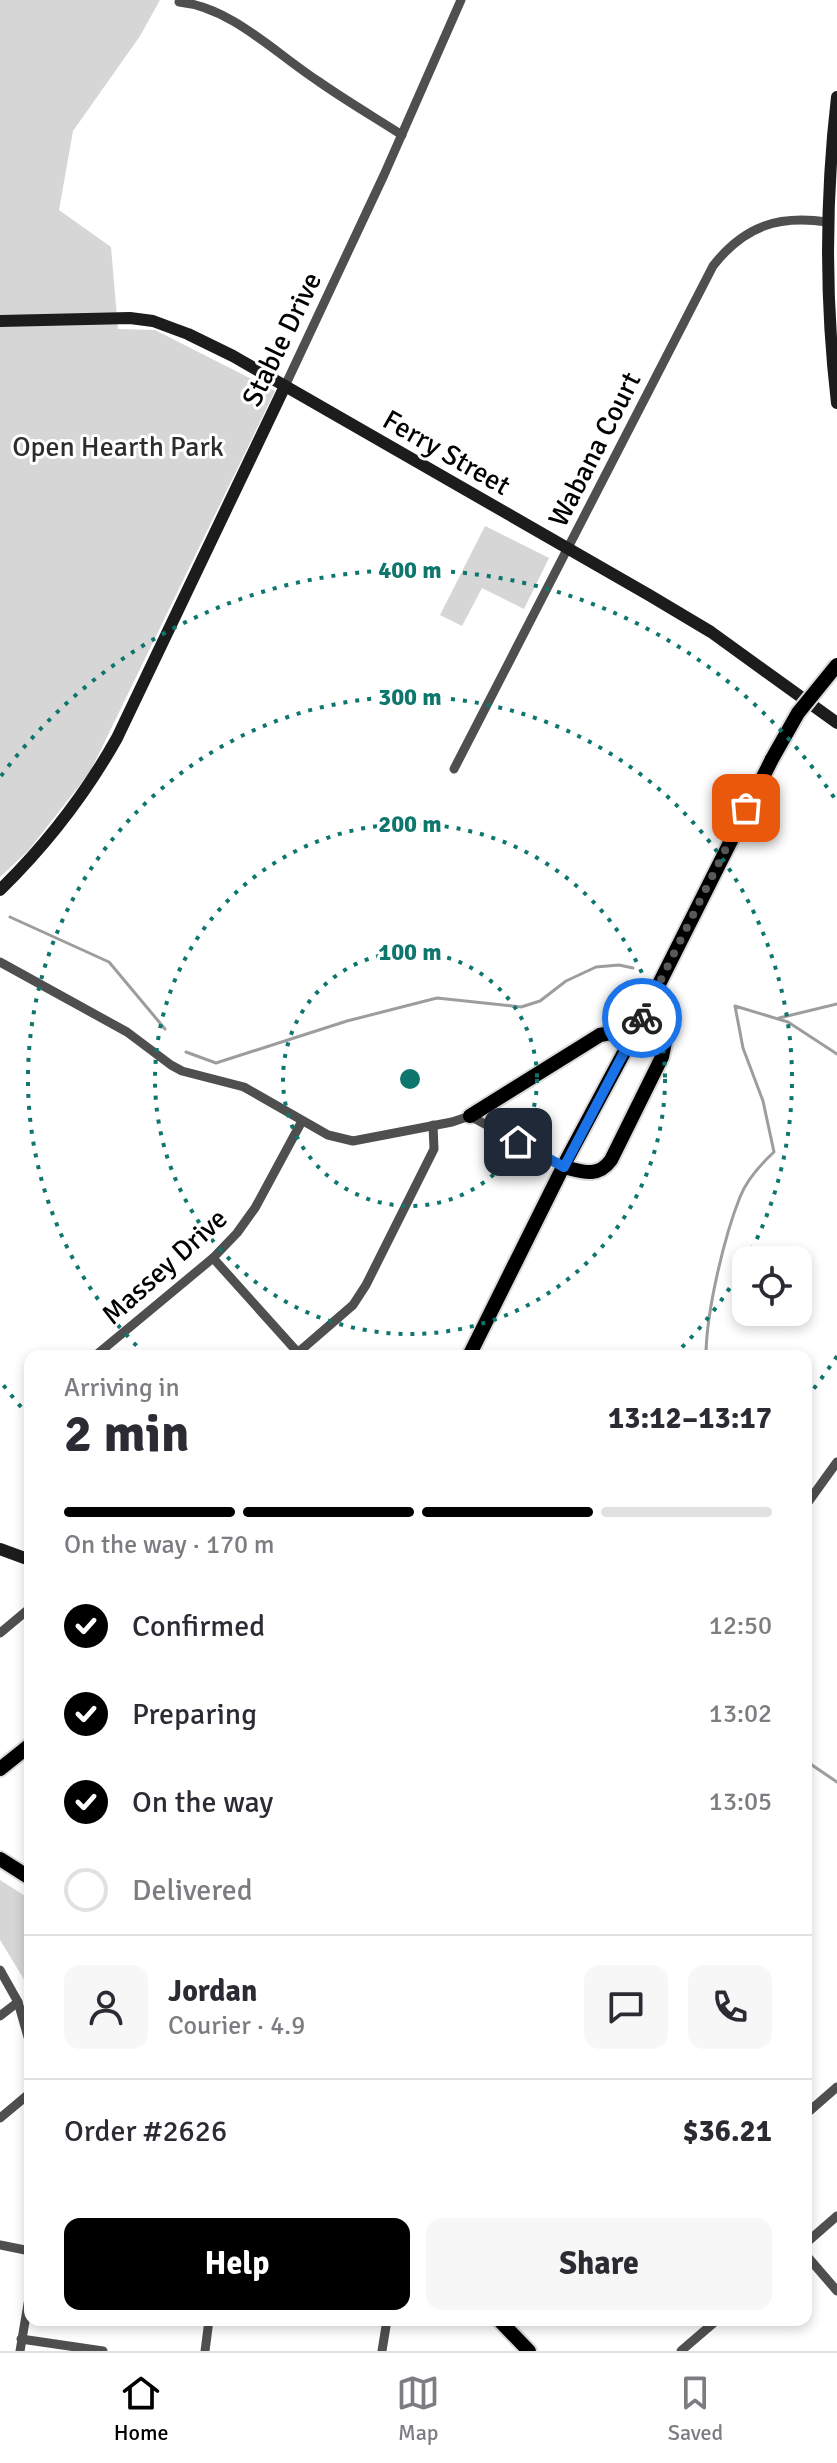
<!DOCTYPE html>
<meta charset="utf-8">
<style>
:root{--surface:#fff;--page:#f7f7f7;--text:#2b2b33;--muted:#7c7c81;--line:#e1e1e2;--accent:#000}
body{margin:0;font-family:Signika,sans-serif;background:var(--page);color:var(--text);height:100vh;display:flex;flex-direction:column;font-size:30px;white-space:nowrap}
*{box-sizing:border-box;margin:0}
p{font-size:26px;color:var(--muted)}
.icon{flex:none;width:44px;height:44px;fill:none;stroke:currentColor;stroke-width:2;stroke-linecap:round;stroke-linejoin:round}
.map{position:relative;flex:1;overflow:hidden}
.panel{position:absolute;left:24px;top:1350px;width:788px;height:976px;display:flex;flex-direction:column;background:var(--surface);border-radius:16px;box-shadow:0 4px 12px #0003}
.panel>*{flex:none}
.controls{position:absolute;left:732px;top:1246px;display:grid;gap:16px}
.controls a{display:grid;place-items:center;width:80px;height:80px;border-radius:16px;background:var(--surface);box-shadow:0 4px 12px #0003;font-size:40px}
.pin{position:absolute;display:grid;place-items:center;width:68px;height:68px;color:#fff;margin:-34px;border-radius:16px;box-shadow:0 4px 12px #0006}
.courier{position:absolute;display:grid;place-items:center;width:80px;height:80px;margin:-40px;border:6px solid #1a73e8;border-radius:50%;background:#fff;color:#222;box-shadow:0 2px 10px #0007}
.summary em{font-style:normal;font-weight:800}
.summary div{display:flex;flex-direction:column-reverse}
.summary{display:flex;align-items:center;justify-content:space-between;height:136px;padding:0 40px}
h1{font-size:52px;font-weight:800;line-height:60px}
.bar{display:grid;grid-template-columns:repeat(4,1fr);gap:12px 8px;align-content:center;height:96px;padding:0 40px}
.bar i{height:10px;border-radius:6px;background:var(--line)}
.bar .current{background:var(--accent)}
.bar p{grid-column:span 4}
.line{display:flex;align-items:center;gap:20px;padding:0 40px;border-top:2px solid var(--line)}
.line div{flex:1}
.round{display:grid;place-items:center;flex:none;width:84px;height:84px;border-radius:16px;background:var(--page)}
ol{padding:0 40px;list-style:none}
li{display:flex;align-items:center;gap:24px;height:88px}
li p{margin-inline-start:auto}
li .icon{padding:8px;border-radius:50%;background:var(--accent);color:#fff;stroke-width:4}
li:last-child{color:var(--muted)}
li i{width:44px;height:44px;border:4px solid var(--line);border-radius:50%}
.primary-button{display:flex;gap:16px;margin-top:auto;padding:16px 40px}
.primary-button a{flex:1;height:92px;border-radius:16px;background:var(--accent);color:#fff;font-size:32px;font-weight:800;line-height:92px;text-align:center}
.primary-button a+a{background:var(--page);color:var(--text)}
.menu{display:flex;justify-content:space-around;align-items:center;height:112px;border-top:2px solid var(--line);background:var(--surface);font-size:22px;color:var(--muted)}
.menu a{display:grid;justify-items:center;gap:4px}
.menu .current{color:var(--accent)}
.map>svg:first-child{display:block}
.green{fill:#d6d6d6}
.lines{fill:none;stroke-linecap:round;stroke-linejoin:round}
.stream{stroke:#9d9d9d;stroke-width:3}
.primary-casing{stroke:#dbdbdb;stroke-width:18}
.street{stroke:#4f4f4f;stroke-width:9}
.secondary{stroke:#1c1c1c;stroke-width:12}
.primary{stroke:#000;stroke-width:14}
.primary-bridge-casing{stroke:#dbdbdb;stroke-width:18;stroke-linecap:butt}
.primary-bridge{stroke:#000;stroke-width:14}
.done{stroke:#595959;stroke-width:8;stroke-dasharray:0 14.4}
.route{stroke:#1a73e8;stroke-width:10}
.ring{fill:none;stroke:#0f766e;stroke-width:4;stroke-dasharray:4 8}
.labels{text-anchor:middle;stroke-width:6;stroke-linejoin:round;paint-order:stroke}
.street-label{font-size:28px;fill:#000;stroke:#fff}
.park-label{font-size:28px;fill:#2d2d2d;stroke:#fff}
.centre{fill:#0f766e;stroke:#fff;stroke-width:4}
.ring-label{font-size:24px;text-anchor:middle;font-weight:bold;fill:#0f766e;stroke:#fff;stroke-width:6;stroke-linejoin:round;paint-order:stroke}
</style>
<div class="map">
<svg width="837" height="2351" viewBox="0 0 837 2351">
<rect width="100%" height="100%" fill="#fff"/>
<g class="green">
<path d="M 0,0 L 160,0 L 140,36 L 73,131 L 59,210 L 111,247 L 118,329 L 155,330 L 275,391 L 90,772 L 28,851 L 0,877 Z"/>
<path d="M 485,526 L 549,558 L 524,609 L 482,588 L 462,626 L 440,615 Z"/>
<path d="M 0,1880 L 30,1899 L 28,1986 L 0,1940 Z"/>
</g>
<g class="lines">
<g class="stream">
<path d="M 10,917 L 109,962 L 165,1029"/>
<path d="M 779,1018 L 837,1004"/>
<path d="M 186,1052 L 216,1063 L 347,1021 L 437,998 L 521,1007 L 540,1001 L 566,981 L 596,967 L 619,965 L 633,968"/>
<path d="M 706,1356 C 706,1313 724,1237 740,1197 C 747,1179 760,1165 774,1152 L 763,1101 L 743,1048 L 735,1006 L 788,1022 L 837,1054"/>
<path d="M 806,1761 L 837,1782"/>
</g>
<defs>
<g id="primary">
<path d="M 657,988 L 772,759"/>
<path d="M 470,1116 L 600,1035 L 642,1027 L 657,1031 L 665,1042 L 662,1057 L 611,1160 C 598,1178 583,1172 564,1167"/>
<path d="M 469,1356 L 567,1159 L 628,1045"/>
<path d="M 0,1769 L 30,1745"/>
<path d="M 0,1859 L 30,1878"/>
<path d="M 499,2320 L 529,2351"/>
</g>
</defs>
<use href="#primary" class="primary-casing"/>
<g class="street">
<path d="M 179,2 C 231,7 275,53 318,81 C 345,100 374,117 402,135"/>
<path d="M 285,386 L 384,175 L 461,0"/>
<path d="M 454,769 L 713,266 C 744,226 778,215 827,222"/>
<path d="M 0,962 L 127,1032 L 171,1065 L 182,1071 L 244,1087 L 328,1135 L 353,1141 L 452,1122 L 470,1116 L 564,1167"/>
<path d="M 213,1258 L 301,1356"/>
<path d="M 95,1356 L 213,1258 L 237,1233 L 255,1208 L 302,1121"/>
<path d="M 294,1356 L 353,1305 L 366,1285 L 434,1149 L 433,1125"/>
<path d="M 806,1505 L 837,1462"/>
<path d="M 0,1633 L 30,1608"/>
<path d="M 0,1970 L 18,2002 L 30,2044"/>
<path d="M 0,2016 L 18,2002"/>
<path d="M 806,2114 L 837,2087"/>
<path d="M 0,2118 L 30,2093"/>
<path d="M 806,2243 L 837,2216"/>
<path d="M 0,2245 L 30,2251"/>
<path d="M 806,2255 L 837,2291"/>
<path d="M 21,2339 L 103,2351"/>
<path d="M 20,2351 L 30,2292"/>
<path d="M 205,2351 L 209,2320"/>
<path d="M 382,2351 L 387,2320"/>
<path d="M 681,2351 L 717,2320"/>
</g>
<g class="secondary">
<path d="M 837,97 C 825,200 825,301 837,403"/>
<path d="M 0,321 L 130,318 L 153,321 L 188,334 L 233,356 L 649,595 L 711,632 L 837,723"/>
<path d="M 0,890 C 46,845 85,795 117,738 L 285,386"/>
<path d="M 0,1549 L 30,1560"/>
</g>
<use href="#primary" class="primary"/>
<defs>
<g id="primary-bridge">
<path d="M 772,759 L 798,713 L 837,665"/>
<path d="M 628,1045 L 657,988"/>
</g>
</defs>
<use href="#primary-bridge" class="primary-bridge-casing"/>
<use href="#primary-bridge" class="primary-bridge"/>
</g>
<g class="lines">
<path class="done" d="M 642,1018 L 746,808"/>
<path class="route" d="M 518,1142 L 564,1167 L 642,1018"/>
</g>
<g class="ring">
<circle cx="410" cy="1079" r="127"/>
<circle cx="410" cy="1079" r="255"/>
<path d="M145 1354A382 382 0 1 1 675 1354"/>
<path d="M837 1356A509 509 0 0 1 808 1396M29 1416A509 509 0 0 1 1 1382M1 776A509 509 0 0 1 837 802"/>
</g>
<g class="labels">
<g class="street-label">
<text transform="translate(281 339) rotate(-64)" y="10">Stable Drive</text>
<text transform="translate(594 449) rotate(-63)" y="10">Wabana Court</text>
<text transform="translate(447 452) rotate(30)" y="10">Ferry Street</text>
<text transform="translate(164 1266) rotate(-42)" y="10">Massey Drive</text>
</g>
<g class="park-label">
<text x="118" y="456">Open Hearth Park</text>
</g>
</g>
<circle cx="410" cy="1079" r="12" class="centre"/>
<g class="ring-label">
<text x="410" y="578">400 m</text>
<text x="410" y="705">300 m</text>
<text x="410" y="832">200 m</text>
<text x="410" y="960">100 m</text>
</g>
</svg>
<div class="controls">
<a><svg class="icon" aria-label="locate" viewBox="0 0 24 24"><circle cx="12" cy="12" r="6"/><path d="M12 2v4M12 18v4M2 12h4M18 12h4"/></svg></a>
</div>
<div class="pin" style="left:746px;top:808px;background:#ea580c"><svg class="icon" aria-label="bag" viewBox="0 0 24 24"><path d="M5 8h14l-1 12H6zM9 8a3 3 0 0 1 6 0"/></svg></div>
<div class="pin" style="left:518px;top:1142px;background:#1f2937"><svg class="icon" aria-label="home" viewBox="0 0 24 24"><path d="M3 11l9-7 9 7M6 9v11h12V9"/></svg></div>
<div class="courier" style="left:642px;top:1018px"><svg class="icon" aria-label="bike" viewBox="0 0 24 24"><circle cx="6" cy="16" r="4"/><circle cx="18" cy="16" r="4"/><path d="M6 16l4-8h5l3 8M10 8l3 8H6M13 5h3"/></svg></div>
<section class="panel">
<div class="summary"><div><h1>2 min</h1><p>Arriving in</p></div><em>13:12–13:17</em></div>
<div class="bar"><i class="current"></i><i class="current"></i><i class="current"></i><i></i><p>On the way · 170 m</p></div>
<ol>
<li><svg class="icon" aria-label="check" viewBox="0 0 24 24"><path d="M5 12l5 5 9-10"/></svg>Confirmed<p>12:50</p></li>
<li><svg class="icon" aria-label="check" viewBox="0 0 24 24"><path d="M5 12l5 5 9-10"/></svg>Preparing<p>13:02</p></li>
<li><svg class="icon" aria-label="check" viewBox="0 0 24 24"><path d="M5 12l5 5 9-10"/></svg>On the way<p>13:05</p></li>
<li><i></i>Delivered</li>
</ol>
<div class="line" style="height:144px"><a class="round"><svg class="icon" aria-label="person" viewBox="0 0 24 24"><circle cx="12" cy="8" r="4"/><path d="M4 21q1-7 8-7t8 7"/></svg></a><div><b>Jordan</b><p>Courier · 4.9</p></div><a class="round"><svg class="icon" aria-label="chat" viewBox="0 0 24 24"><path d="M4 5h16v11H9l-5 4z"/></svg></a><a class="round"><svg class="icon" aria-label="phone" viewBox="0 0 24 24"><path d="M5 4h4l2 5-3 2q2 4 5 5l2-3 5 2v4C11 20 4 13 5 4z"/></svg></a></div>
<div class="line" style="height:104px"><div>Order #2626</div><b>$36.21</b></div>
<div class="primary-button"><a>Help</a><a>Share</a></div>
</section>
</div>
<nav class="menu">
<a class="current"><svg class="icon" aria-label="home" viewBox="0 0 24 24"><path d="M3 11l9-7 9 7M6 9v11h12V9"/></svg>Home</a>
<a><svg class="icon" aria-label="map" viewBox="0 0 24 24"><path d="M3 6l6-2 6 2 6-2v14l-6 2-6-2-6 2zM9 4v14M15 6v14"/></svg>Map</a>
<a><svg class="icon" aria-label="saved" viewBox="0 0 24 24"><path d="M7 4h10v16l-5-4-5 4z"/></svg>Saved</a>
</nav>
